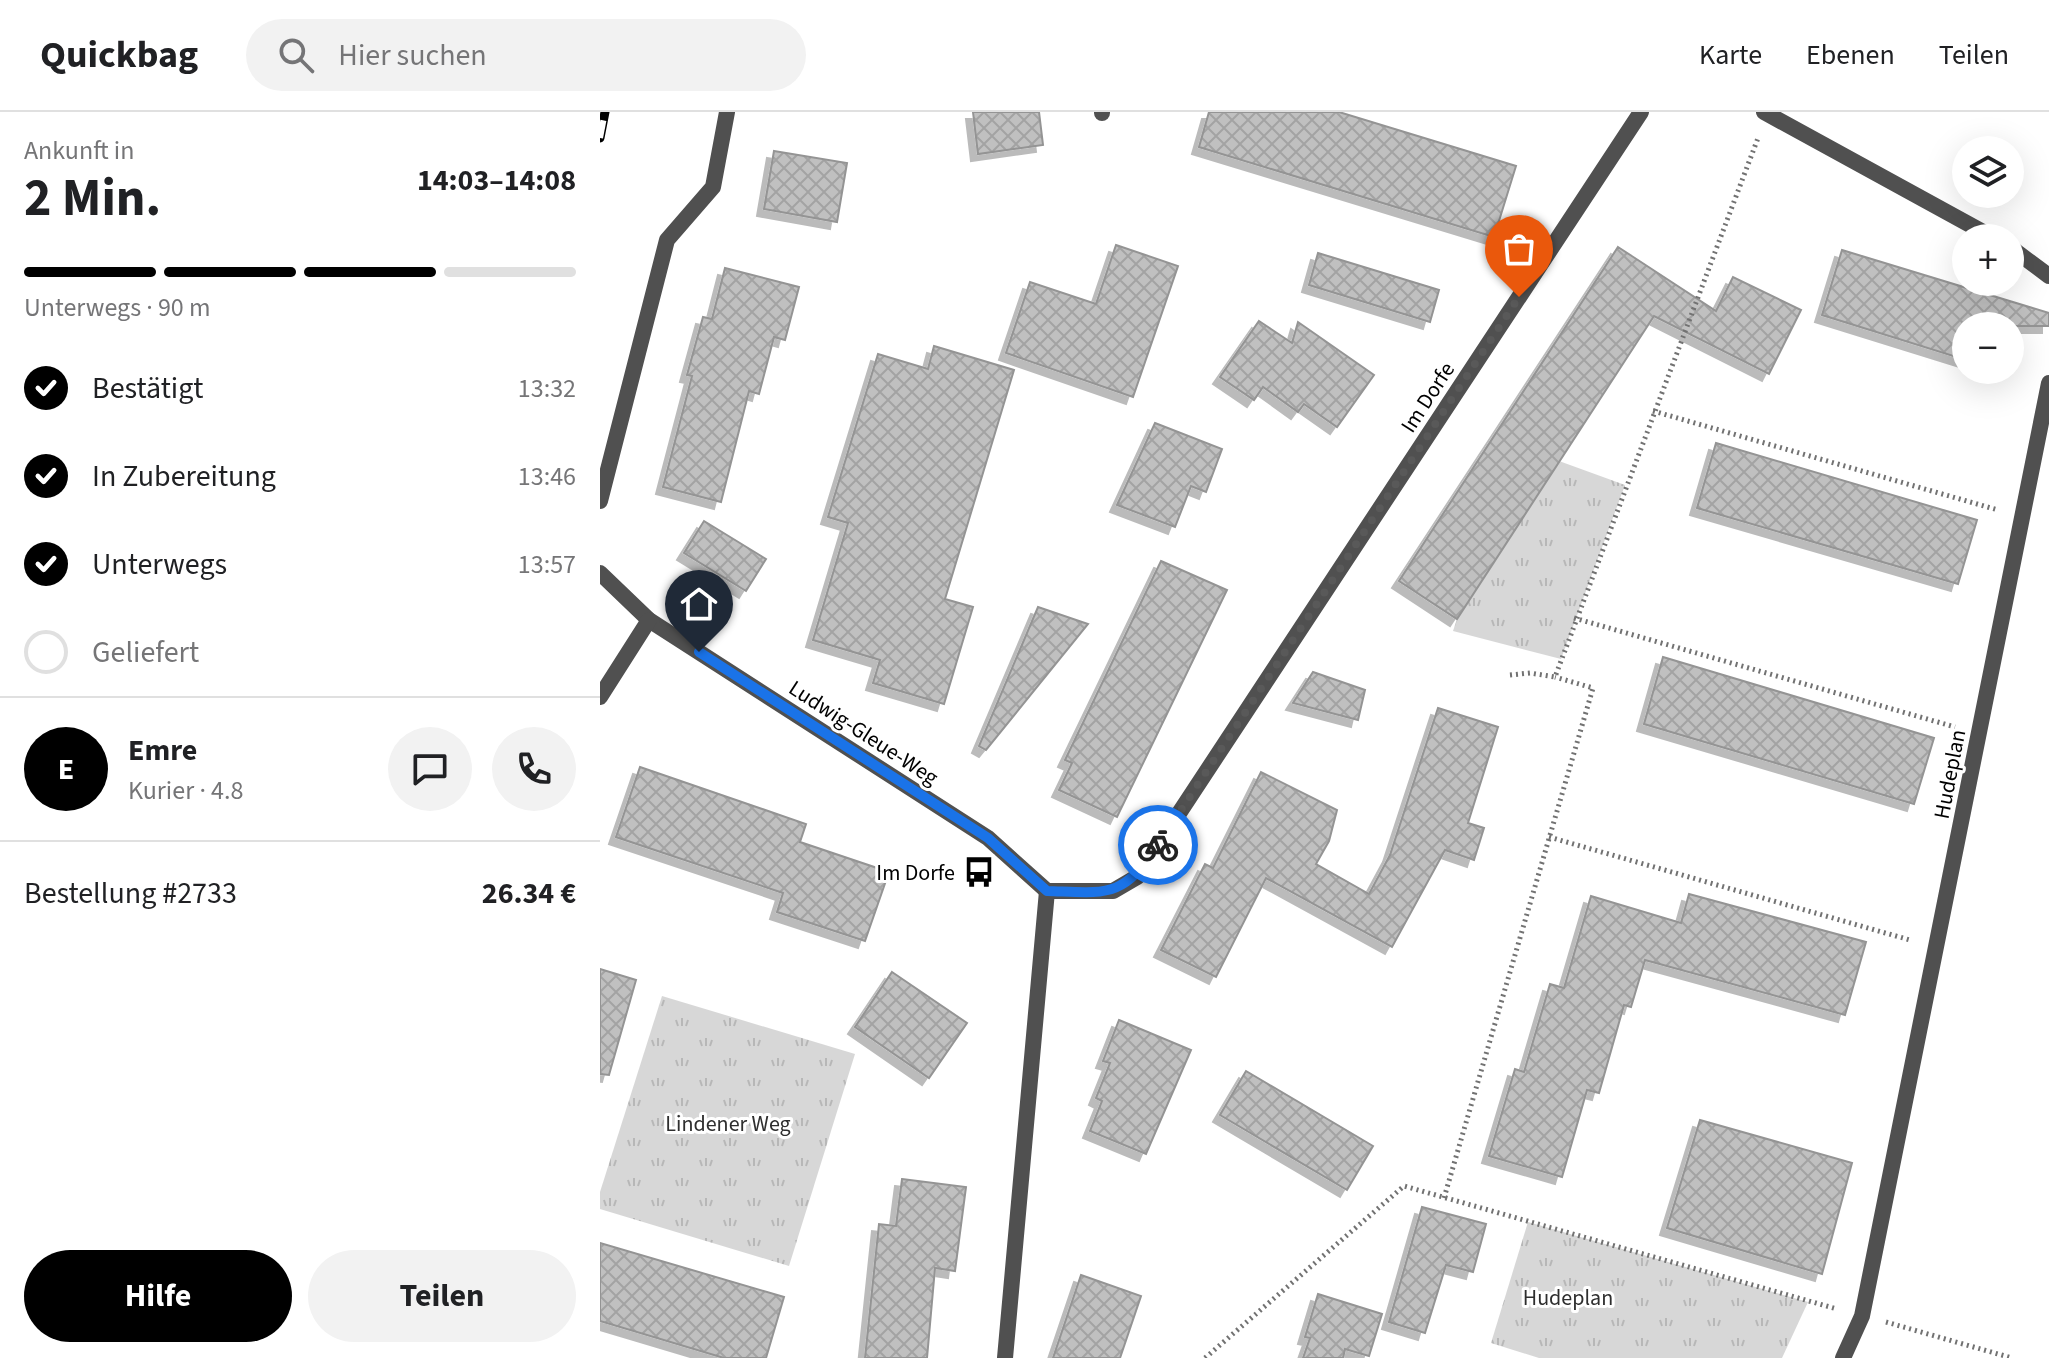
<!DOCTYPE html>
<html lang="de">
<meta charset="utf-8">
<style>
:root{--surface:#fff;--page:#f2f2f2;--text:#202124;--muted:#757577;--line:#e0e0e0;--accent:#000}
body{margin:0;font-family:"Source Sans 3",sans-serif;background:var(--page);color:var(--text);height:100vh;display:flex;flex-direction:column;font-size:30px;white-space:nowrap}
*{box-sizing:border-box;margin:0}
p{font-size:26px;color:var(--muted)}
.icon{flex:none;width:44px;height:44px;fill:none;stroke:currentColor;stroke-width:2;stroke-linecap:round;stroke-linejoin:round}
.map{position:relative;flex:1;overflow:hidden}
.panel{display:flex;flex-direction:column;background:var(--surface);width:600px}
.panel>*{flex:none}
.controls{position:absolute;left:1352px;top:24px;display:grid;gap:16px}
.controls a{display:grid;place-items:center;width:72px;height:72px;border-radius:50%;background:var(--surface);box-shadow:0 8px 32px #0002;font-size:40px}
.pin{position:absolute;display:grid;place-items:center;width:68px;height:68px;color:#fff;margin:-82px -34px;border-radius:50% 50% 50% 0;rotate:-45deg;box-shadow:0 0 8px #0007}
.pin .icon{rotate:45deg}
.courier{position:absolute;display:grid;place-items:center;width:80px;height:80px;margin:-40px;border:6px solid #1a73e8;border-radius:50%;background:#fff;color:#222;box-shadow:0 2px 10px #0007}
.headline em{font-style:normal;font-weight:700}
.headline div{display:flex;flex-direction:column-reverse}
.headline{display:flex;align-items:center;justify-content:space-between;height:136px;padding:0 24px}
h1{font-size:52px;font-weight:700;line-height:60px}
.bar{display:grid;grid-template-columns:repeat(4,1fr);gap:12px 8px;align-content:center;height:96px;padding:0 24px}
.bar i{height:10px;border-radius:6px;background:var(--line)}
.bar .on{background:var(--accent)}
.bar p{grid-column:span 4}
.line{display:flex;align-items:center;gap:20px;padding:0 24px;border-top:2px solid var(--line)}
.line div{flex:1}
.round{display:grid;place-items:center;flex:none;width:84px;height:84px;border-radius:42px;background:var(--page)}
ol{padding:0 24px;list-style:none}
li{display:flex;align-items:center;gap:24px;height:88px}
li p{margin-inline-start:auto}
li .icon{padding:8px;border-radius:50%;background:var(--accent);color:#fff;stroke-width:4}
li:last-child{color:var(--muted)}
li i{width:44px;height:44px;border:4px solid var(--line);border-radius:50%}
.primary-button{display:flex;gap:16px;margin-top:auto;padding:16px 24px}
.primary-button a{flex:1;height:92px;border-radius:48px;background:var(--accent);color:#fff;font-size:32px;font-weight:700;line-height:92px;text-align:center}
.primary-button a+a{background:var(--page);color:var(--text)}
header{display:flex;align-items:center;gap:48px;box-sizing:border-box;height:112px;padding:0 40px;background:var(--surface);border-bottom:2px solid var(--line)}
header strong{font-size:38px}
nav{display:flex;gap:44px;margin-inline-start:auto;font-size:28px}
.search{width:560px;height:72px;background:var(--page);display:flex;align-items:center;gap:20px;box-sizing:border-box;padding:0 28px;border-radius:44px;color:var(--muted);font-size:30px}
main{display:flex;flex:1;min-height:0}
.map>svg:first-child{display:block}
.park{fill:url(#park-tufts)}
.building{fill:url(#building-cross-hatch);stroke:#949494;stroke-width:2;filter:url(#shadow)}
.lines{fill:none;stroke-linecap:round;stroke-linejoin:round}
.path{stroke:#727272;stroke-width:5;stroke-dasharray:2 4;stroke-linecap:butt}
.service{stroke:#505050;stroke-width:16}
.minor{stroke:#505050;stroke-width:16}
.rail-casing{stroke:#000;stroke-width:9}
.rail{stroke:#fff;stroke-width:6;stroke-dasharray:18;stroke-linecap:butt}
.done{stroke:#595959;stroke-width:8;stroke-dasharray:0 14.4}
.route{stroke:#1a73e8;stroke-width:10}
.labels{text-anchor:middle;stroke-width:6;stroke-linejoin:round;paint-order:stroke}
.street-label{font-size:22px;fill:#000;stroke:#fff}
.poi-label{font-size:22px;fill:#000;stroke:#fff;text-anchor:end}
.park-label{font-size:22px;fill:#2e2e2e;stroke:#fff}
</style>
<header>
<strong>Quickbag</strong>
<div class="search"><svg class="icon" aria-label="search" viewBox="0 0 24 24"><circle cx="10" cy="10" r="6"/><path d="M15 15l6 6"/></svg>Hier suchen</div>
<nav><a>Karte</a><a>Ebenen</a><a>Teilen</a></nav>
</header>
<main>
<section class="panel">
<div class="headline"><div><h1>2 Min.</h1><p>Ankunft in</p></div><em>14:03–14:08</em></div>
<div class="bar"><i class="on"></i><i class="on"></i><i class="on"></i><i></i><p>Unterwegs · 90 m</p></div>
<ol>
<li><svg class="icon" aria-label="check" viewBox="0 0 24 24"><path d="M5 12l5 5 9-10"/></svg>Bestätigt<p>13:32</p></li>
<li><svg class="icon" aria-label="check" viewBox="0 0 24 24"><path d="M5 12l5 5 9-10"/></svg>In Zubereitung<p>13:46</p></li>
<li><svg class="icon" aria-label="check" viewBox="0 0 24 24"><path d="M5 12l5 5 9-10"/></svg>Unterwegs<p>13:57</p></li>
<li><i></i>Geliefert</li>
</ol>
<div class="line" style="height:144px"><b class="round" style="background:var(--accent);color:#fff">E</b><div><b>Emre</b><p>Kurier · 4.8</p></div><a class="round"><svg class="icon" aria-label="chat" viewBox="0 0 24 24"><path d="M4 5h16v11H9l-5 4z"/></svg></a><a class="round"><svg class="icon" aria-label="phone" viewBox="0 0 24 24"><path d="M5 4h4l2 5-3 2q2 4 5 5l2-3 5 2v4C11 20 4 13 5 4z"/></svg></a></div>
<div class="line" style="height:104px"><div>Bestellung #2733</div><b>26.34 €</b></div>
<div class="primary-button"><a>Hilfe</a><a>Teilen</a></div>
</section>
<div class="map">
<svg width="1449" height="1246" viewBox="0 0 1449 1246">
<defs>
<pattern id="park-tufts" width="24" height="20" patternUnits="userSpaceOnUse" patternTransform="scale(2)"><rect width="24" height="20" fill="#d7d7d7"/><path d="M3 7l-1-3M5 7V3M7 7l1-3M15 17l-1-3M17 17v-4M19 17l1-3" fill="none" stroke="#b7b7b7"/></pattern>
<pattern id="building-cross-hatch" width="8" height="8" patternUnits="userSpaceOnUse" patternTransform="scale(2)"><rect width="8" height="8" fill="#c0c0c0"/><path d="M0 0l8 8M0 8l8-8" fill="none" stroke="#a3a3a3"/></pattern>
<filter id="shadow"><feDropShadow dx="-7" dy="7" stdDeviation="0" flood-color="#0004"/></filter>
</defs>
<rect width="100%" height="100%" fill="#fff"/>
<g class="park">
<path d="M 959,349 L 1025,373 L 961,547 L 853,519 L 857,507 Z"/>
<path d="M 62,884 L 255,942 L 189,1154 L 0,1097 L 0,1080 Z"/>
<path d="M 928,1110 L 1208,1190 L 1182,1246 L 939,1246 L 891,1231 Z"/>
</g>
<g class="building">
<path d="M 373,0 L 439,0 L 443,33 L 378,42 Z"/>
<path d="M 609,0 L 739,0 L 916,54 L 894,125 L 599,35 Z"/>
<path d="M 174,39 L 247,51 L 237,110 L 164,97 Z"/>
<path d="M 516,133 L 578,154 L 533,285 L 406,241 L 430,170 L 496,192 Z"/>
<path d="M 1018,135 L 1116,199 L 1133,165 L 1201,198 L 1169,262 L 1054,204 L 857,507 L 799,469 Z"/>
<path d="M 1242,138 L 1449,201 L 1449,214 L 1366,214 L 1366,248 L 1222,203 Z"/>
<path d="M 718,141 L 839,178 L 830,210 L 709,173 Z"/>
<path d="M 125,156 L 199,175 L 185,228 L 174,225 L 159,282 L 149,279 L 121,390 L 63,375 L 92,264 L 87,263 L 103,205 L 112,207 Z"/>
<path d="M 659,209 L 692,231 L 698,210 L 774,263 L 737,315 L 704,292 L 698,300 L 663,275 L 654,288 L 620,265 Z"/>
<path d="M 334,234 L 414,258 L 345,487 L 373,495 L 344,592 L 273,571 L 280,548 L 213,528 L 248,411 L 228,405 L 278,242 L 328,257 Z"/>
<path d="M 555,311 L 622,337 L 606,380 L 591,374 L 575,415 L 517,393 Z"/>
<path d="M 1116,331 L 1377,408 L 1358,472 L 1097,396 Z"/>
<path d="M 104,409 L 166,447 L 146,479 L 84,441 Z"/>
<path d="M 561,449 L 627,478 L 517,705 L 459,678 L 472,651 L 465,648 Z"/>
<path d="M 438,495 L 488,512 L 386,638 L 379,634 Z"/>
<path d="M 1063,545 L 1334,626 L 1314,692 L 1044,612 Z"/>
<path d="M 713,560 L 765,578 L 758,608 L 693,591 Z"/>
<path d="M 838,596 L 898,615 L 868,711 L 884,716 L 874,748 L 845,738 L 792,835 L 666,766 L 616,865 L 561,838 L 605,752 L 613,756 L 661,660 L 737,698 L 729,729 L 716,752 L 769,782 L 790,743 Z"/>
<path d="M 40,655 L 206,712 L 200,730 L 289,760 L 265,829 L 177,800 L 183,781 L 16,725 Z"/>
<path d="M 1089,782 L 1266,830 L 1245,903 L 1045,848 L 1031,895 L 1024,893 L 999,981 L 987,978 L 962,1065 L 889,1044 L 915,957 L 924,960 L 950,872 L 964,876 L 991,784 L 1081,811 Z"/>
<path d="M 0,857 L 36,868 L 9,963 L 0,962 Z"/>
<path d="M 292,860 L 367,911 L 329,966 L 255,915 Z"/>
<path d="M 519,908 L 591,938 L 546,1042 L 490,1019 L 502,989 L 496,986 L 510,951 L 503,949 Z"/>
<path d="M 646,959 L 773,1034 L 747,1078 L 620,1003 Z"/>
<path d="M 1100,1008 L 1252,1051 L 1222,1162 L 1067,1116 Z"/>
<path d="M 302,1067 L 366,1075 L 355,1159 L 335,1156 L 327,1246 L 265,1246 L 279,1112 L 296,1114 Z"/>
<path d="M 822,1095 L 886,1112 L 873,1160 L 846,1153 L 825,1221 L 789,1210 Z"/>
<path d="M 0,1131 L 184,1185 L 166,1246 L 124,1246 L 0,1209 Z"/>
<path d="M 481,1163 L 541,1184 L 520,1246 L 453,1246 Z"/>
<path d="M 718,1182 L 782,1202 L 769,1244 L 745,1237 L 743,1246 L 703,1246 L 710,1226 L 705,1225 Z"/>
</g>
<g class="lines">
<g class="path">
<path d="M 1053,299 L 1398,398"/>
<path d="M 974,506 L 1355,615"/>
<path d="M 910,563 L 930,561 L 955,565 L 1158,26"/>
<path d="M 949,725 L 1310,828"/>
<path d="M 844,1086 L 993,576 L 955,565"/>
<path d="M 1286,1210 L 1412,1246"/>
<path d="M 605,1246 L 804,1074 L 1237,1197"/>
</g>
<path class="service" d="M 0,389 L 67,128 L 113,75 L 127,0"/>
<g class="minor">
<path d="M 502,0 L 502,1"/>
<path d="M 1164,0 L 1394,126"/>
<path d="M 1410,135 L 1449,164"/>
<path d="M 0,461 L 49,508 L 388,726 L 447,779"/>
<path d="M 0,585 L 49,508"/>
<path d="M 447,779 L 513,779 L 537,765 L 1041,0"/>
<path d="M 405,1246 L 447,779"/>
<path d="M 1243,1246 L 1262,1204 L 1449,271"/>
</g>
<defs>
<path id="rail" d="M 0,26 L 5,0"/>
</defs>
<use href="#rail" class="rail-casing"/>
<use href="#rail" class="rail"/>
</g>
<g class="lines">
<path class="done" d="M 558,733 L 919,185"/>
<path class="route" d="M 99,540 L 388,726 L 447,779 C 508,781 522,787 558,733"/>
</g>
<defs>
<symbol id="bus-bare" viewBox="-9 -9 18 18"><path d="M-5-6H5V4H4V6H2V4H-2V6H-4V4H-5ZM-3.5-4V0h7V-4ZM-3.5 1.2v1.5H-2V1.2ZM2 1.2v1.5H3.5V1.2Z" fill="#000" stroke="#fff" stroke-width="2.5" paint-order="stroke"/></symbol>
</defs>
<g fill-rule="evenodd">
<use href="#bus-bare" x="357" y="738" width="44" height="44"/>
</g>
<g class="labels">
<g class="street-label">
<text transform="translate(827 285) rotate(-57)" y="8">Im Dorfe</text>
<text transform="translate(264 620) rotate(33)" y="8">Ludwig-Gleue-Weg</text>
<text transform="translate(1349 662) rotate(-79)" y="8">Hudeplan</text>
</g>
<g class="poi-label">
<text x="355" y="768">Im Dorfe</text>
</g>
<g class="park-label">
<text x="128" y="1019">Lindener Weg</text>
<text x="968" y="1193">Hudeplan</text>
</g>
</g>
</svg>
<div class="controls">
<a><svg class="icon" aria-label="layers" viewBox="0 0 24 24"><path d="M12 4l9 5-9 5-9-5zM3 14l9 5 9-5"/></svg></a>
<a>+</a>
<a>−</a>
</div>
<div class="pin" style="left:919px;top:185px;background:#ea580c"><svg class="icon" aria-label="bag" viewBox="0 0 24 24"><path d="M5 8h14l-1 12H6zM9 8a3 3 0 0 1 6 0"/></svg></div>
<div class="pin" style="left:99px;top:540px;background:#1f2937"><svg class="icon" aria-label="home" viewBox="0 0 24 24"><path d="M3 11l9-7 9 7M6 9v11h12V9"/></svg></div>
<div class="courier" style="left:558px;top:733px"><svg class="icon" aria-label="bike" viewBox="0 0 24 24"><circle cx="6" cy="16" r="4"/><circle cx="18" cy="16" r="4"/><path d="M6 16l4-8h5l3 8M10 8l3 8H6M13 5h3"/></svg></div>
</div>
</main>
